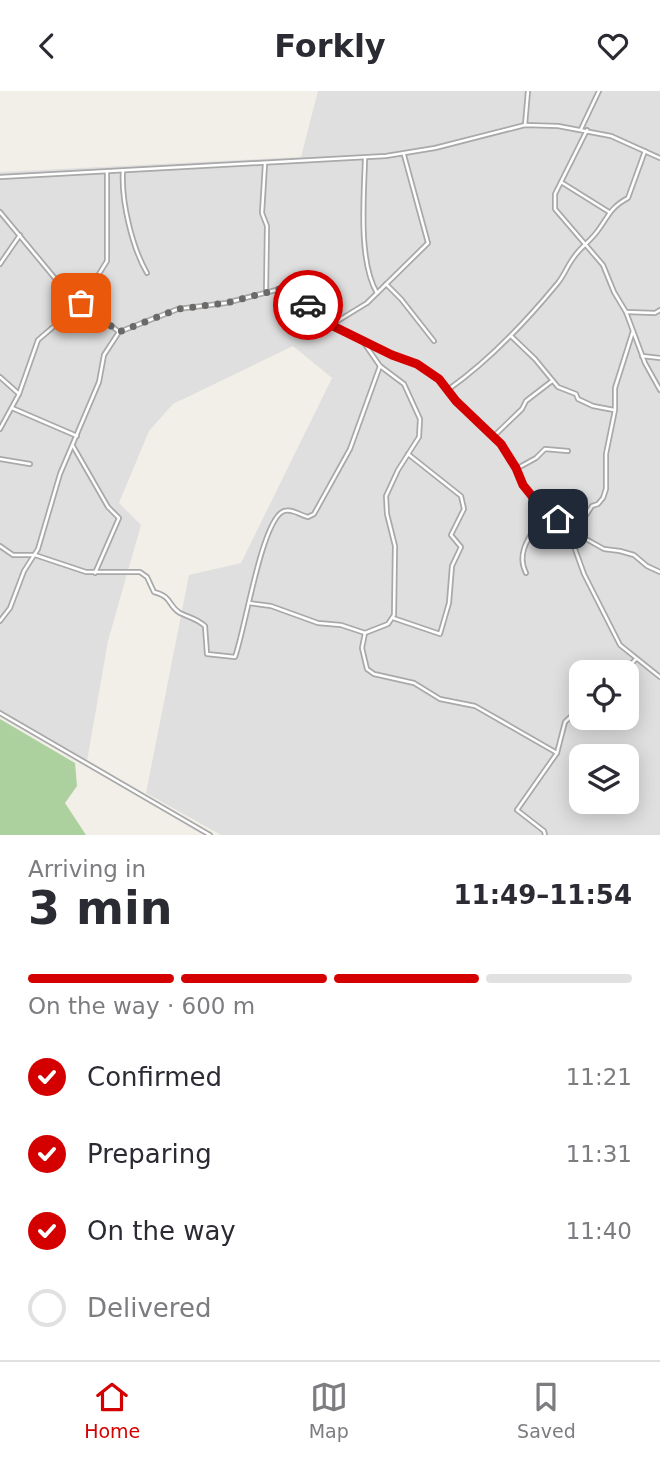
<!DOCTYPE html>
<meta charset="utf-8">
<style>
:root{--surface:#fff;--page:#f2f2f3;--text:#2b2b33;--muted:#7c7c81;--line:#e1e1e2;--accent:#d40000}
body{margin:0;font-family:"DejaVu Sans",sans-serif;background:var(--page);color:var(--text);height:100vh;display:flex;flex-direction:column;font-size:26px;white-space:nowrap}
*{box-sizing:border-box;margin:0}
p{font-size:23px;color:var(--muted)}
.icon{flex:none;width:38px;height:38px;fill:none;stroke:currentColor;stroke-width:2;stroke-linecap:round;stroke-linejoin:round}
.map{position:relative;height:744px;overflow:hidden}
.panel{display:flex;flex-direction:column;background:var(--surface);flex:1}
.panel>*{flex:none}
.tools{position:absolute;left:569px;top:569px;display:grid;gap:14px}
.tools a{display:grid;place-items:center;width:70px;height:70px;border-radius:14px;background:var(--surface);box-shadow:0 4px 18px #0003;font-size:35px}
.pin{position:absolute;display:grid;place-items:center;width:60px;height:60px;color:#fff;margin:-30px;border-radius:14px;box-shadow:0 4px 10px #0006}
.courier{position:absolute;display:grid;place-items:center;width:70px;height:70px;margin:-35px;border:5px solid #d40000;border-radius:50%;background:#fff;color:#222;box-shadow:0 2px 9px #0007}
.headline em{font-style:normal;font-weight:700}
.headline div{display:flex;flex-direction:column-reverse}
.headline{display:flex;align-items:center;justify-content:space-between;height:119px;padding:0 28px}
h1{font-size:46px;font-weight:700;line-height:52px}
.bar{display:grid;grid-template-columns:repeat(4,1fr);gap:10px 7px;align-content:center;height:84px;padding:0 28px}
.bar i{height:9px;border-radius:5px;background:var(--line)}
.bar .active{background:var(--accent)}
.bar p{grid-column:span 4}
ol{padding:0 28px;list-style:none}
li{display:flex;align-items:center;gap:21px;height:77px}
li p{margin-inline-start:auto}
li .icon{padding:7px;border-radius:50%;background:var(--accent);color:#fff;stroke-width:4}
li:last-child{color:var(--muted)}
li i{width:38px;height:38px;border:4px solid var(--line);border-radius:50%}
header{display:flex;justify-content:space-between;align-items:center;height:91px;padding:0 28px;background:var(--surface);font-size:32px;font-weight:700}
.menu{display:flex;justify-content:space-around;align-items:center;height:98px;border-top:2px solid var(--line);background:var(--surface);font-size:19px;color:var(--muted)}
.menu a{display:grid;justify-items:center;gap:4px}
.menu .active{color:var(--accent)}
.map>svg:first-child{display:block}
.residential{fill:#e0dfdf;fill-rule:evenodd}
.forest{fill:#add19e}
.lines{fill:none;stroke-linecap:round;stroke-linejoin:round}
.street-casing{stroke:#a9a9a9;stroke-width:6}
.street{stroke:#fff;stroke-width:2.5}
.done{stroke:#6b6a68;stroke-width:7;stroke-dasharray:0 12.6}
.route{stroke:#d40000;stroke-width:9}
</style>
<header><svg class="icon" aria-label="back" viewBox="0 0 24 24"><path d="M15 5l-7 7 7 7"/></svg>Forkly<svg class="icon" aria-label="heart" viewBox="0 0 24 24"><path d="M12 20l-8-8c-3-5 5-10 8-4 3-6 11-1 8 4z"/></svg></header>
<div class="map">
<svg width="660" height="744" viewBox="0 0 660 744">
<rect width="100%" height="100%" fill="#f2efe9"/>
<path class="residential" d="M 318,0 L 660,0 L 660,744 L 221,744 L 146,702 L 189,484 L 241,472 L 332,287 L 293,255 L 173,313 L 149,340 L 119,412 L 141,434 L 108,550 L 87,670 L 0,621 L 0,81 L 301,66 ZM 581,581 L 626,581 L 626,626 L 581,626 ZM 581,665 L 626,665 L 626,710 L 581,710 Z"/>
<path class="forest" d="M 0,628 L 75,672 L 77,695 L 65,712 L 86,744 L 0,744 Z"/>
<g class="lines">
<defs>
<g id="street">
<path d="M 525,34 L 528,0"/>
<path d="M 581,38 L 599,0"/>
<path d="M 587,39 L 555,103 L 555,118 L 603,174 L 614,201 L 626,221 L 645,272 L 660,299"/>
<path d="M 365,68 C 364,105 358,170 377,202"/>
<path d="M 265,73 L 262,122 L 267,135 L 266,201"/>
<path d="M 123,80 C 121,110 132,156 147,182"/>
<path d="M 0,86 L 386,65 L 435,57 L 525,34 L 558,35 L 611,45 L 660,67"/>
<path d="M 561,91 L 609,121"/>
<path d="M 0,121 L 58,191 L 119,241"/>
<path d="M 0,173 L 20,144"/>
<path d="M 386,193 L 401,208 L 434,250"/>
<path d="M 626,221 L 655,222 L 660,219"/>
<path d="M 331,234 L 367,212 L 428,152 L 404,64"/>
<path d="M 633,240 L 615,297 L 615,319 L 606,363 L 606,398 L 603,407 L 598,413 L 592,415 L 583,429 L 577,443 L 575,458 L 584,483 L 620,554 L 660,586"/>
<path d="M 511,245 L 535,268 L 558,296 L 576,303 L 578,308 L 593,315 L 614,319"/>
<path d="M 362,249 L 380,275 L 404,293 L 420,328 L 419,346 L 398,379 L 386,405 L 387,423 L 395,455 L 394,524 L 388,533 L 365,542 L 362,557 L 367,578 L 374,583 L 414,592 L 440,608 L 475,615 L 557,662"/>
<path d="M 642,265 L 660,267"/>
<path d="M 0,286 L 19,303"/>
<path d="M 449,298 C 490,269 524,233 557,193 C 564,185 567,175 574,166 C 580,157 589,151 596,142 C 608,127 609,117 628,107 L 645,60"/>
<path d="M 12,317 L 77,345"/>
<path d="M 0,338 L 19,303 L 38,249 L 81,212 L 107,170 L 107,81"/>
<path d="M 493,346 L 522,318 L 526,310 L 552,290"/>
<path d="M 73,355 L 108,416 L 119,427 L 95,482"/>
<path d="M 0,368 L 30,373"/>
<path d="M 516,378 L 536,367 L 545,358 L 568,360"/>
<path d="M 0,455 L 13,464 L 35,464 L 86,481 L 140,481 L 147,486 L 154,501 C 173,506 167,514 180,522 C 190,527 196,527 205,535 L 207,563 L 235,566 C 245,539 261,434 282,421 C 289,416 300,424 308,426 L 314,423 L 350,358 L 380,275"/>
<path d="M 526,482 C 514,459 535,440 545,420"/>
<path d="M 249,512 L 271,515 L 318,532 L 341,534 L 365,542"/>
<path d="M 393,527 L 440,543 L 449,512 L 452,475 L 461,456 L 451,444 L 464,418 L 461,405 L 408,363"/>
<path d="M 0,530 L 10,517 L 24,480 L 38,458 L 60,383 L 99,291 L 104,264 L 119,241 L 178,218 L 226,212 L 280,198 L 295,201 L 331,234 L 392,264 L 417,273 L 439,288 L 456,310 L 501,353 L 516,378 L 523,394 L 540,415 L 577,443 L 604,458 L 620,460 L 634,464 L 647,475 L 660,481"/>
<path d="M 623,581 L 636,568"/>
<path d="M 0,622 L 210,744"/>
<path d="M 545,744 L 544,740 L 517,719 L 557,662 L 565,631 L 581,616"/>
</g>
</defs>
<use href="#street" class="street-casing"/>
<use href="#street" class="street"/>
</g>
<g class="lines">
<path class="done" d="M 81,212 L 119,241 L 178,218 L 226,212 L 280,198 L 295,201 L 308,214"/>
<path class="route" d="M 308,214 L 331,234 L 392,264 L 417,273 L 439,288 L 456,310 L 501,353 L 516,377 L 523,394 L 540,415 L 558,428"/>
</g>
</svg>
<div class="tools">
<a><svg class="icon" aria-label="locate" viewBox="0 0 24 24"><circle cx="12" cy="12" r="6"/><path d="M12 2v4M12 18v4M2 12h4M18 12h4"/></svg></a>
<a><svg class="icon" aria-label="layers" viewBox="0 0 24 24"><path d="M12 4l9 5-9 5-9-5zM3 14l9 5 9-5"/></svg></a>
</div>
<div class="pin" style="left:81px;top:212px;background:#ea580c"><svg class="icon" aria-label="bag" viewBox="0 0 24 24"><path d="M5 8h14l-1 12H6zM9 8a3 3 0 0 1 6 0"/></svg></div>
<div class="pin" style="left:558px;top:428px;background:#1f2937"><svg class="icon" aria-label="home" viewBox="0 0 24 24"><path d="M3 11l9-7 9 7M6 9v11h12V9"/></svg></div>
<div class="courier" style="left:308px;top:214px"><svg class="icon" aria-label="car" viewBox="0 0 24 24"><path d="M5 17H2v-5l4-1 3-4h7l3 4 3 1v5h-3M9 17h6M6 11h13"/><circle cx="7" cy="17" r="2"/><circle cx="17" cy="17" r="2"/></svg></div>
</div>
<section class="panel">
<div class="headline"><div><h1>3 min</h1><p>Arriving in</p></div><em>11:49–11:54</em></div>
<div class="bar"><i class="active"></i><i class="active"></i><i class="active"></i><i></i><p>On the way · 600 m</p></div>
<ol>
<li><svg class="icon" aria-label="check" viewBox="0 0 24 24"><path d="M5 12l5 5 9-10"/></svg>Confirmed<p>11:21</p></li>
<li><svg class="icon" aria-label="check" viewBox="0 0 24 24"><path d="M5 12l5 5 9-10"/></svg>Preparing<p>11:31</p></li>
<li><svg class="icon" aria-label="check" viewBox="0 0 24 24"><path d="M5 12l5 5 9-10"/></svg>On the way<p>11:40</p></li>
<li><i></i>Delivered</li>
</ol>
</section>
<nav class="menu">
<a class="active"><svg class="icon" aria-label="home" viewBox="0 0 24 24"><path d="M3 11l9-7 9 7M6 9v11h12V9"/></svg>Home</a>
<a><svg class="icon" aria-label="map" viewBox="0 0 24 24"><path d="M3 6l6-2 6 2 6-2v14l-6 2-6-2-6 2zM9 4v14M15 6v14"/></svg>Map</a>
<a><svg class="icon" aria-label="saved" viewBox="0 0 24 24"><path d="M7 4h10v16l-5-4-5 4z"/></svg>Saved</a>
</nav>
